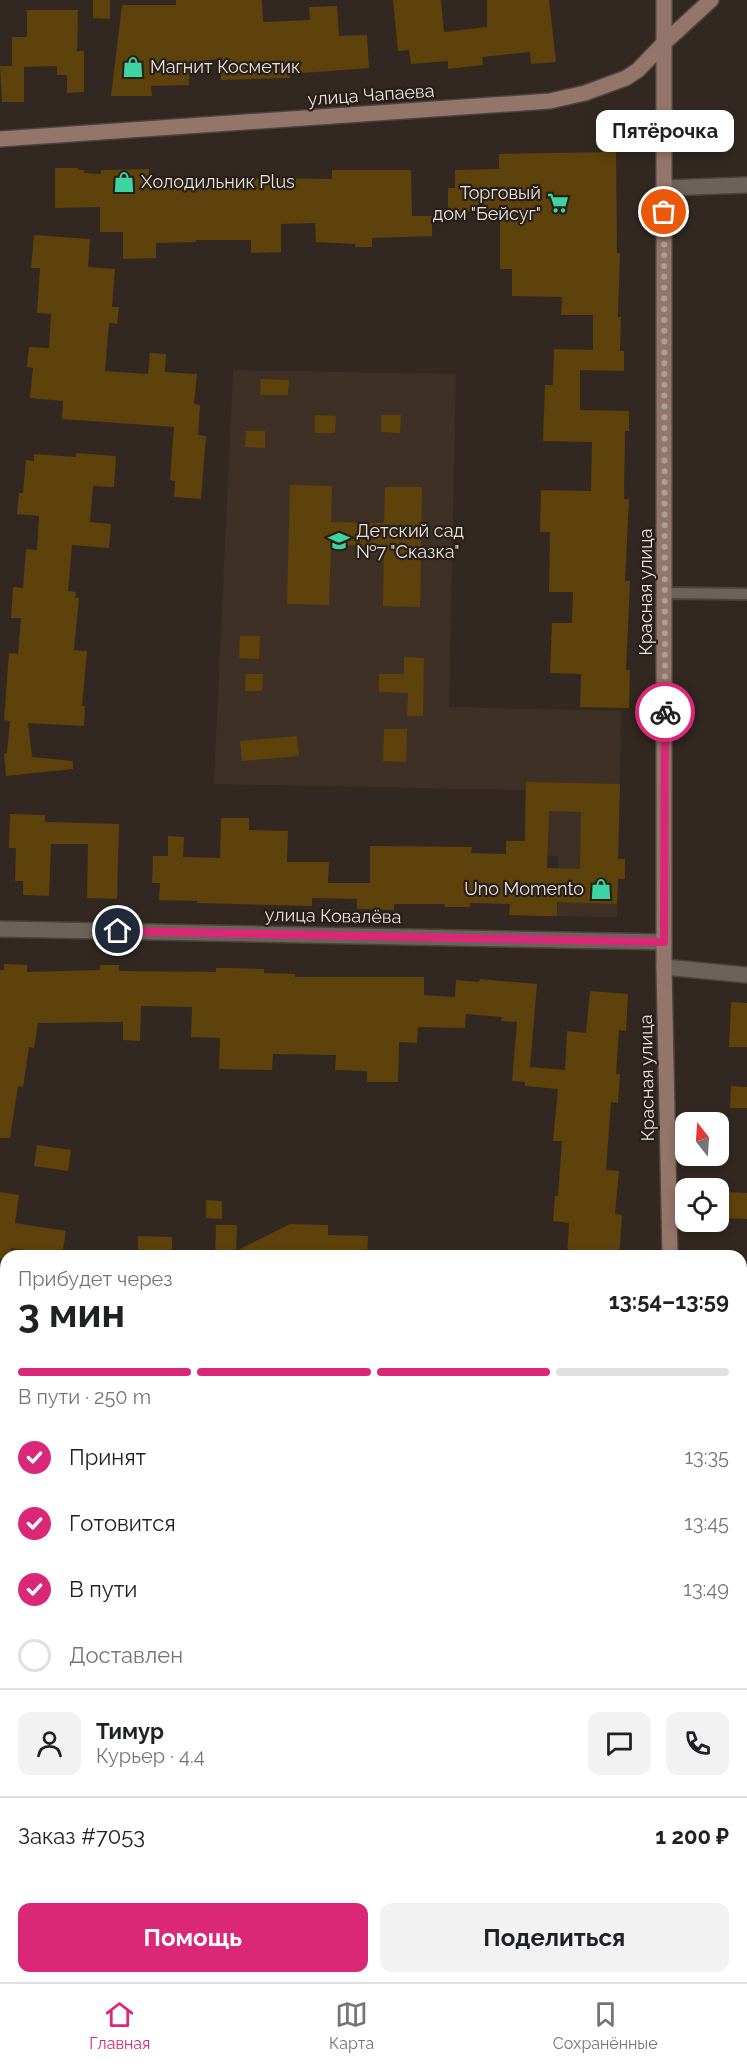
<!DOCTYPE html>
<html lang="ru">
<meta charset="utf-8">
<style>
:root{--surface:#fff;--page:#f2f2f2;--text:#202124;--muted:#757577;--line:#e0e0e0;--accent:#db2777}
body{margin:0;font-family:Raleway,sans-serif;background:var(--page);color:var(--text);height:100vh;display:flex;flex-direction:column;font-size:22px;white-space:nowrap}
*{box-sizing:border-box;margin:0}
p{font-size:20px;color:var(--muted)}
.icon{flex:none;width:33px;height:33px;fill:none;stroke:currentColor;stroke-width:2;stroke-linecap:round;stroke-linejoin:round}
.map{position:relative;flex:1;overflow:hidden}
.sheet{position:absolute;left:0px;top:1250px;width:747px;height:734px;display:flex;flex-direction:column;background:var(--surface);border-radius:18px 18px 0 0;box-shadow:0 3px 9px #0003}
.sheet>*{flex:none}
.needle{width:39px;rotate:343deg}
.buttons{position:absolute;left:675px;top:1112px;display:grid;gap:12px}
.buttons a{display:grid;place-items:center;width:54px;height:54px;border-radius:12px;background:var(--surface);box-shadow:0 3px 9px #0003;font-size:30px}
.pin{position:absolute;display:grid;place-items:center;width:51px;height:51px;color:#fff;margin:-26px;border:3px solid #fff;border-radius:50%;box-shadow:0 2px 6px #0007}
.courier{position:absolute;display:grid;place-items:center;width:60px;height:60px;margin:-30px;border:4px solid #db2777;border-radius:50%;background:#fff;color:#222;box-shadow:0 2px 8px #0007}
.bubble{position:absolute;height:42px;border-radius:12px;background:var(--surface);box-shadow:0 3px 9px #0003;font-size:20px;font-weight:700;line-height:42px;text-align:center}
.head em{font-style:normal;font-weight:700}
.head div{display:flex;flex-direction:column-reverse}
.head{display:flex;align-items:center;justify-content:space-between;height:102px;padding:0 18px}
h1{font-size:39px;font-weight:700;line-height:45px}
.bar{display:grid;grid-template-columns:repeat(4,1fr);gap:9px 6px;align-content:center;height:72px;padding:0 18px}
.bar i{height:8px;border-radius:4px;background:var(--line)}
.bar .current{background:var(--accent)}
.bar p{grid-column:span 4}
.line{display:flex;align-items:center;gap:15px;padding:0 18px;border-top:2px solid var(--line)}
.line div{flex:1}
.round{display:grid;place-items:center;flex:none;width:63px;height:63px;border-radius:12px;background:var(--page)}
ol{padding:0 18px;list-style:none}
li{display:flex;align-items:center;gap:18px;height:66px}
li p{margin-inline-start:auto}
li .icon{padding:6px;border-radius:50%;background:var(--accent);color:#fff;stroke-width:4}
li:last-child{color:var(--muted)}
li i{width:33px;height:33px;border:3px solid var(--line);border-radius:50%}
.primary-button{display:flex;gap:12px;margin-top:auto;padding:12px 18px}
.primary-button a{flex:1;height:69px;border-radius:12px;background:var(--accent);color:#fff;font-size:24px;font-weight:700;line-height:69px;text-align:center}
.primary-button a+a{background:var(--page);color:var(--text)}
.tabs{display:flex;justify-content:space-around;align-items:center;height:84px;border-top:2px solid var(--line);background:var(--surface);font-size:16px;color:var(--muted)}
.tabs a{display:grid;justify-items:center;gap:3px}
.tabs .current{color:var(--accent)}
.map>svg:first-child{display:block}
.built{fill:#3f3025}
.building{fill:#5e420b;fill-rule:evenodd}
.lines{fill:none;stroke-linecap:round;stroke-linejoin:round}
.lane-casing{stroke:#4b433d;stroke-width:14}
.street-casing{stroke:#4b433d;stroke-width:18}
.secondary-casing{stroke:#4b433d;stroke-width:18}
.lane{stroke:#6d625a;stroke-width:10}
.street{stroke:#6d625a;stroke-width:15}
.secondary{stroke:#947569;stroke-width:15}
.done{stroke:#a8a09b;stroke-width:6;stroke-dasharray:0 10.8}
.route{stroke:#db2777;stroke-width:8}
.labels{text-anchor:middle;stroke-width:4.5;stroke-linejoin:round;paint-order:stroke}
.poi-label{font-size:18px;fill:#e8e1dd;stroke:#281f18;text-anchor:start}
.street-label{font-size:18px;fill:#e8e1dd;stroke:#281f18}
</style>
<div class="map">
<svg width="747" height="1982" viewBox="0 0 747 1982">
<rect width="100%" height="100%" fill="#322821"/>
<g class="built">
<path d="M 233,370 L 456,374 L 449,707 L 621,711 L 618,859 L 625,859 L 625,879 L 618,879 L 617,917 L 557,916 L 558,856 L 524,855 L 525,790 L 214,784 Z"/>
<path d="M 741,1715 L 747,1715 L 747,1888 L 741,1887 Z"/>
<path d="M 0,1857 L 6,1858 L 6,1977 L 80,1977 L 80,1982 L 0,1982 Z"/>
</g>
<g class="building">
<path d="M 93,0 L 110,0 L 110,19 L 93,18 Z"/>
<path d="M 176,0 L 262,0 L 263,22 L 310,20 L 309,7 L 337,6 L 339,36 L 367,35 L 369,68 L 290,74 L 290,78 L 221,80 L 220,59 L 189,62 L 189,85 L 151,86 L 152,96 L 111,96 L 122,5 L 176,5 Z"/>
<path d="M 393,0 L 441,0 L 444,32 L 487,27 L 487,0 L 549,0 L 556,62 L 531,64 L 530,52 L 482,57 L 483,65 L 448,69 L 448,61 L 411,64 L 409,50 L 398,51 Z"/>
<path d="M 27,10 L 78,10 L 77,51 L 84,51 L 84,92 L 67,93 L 67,75 L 57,75 L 57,66 L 24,67 L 24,102 L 2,102 L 0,66 L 12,66 L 12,37 L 27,37 Z"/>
<path d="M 616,152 L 617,253 L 620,253 L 618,317 L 621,317 L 620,351 L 624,351 L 624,371 L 580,370 L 580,410 L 629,411 L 629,431 L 625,431 L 624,499 L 629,499 L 625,581 L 630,581 L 626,670 L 630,670 L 629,708 L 580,707 L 581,674 L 550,673 L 552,623 L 572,623 L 573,592 L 549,592 L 550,532 L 540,532 L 541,490 L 591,491 L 592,442 L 543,441 L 545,385 L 553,385 L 554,349 L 593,350 L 593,315 L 561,315 L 562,297 L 512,296 L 512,269 L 500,269 L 500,211 L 448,212 L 448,188 L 455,188 L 455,170 L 499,169 L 499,154 Z"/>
<path d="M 55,168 L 78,168 L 78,170 L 84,170 L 84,173 L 101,174 L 101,170 L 149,169 L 149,180 L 251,180 L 251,178 L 332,179 L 332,170 L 411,170 L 412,216 L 432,216 L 432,236 L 372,238 L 372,247 L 355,247 L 355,244 L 316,242 L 315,223 L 281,224 L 281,252 L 251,253 L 251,240 L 196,240 L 196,242 L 156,243 L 156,258 L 123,259 L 123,232 L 100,232 L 100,207 L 55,208 Z"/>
<path d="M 34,235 L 90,239 L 88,267 L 115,269 L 112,307 L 119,307 L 117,324 L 109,323 L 105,371 L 148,374 L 150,353 L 166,354 L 165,372 L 197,374 L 194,404 L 200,405 L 198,435 L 206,436 L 201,499 L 174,497 L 175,481 L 170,480 L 174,427 L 62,419 L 63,401 L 30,398 L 33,368 L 27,367 L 29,347 L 49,348 L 51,314 L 37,313 L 40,268 L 31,268 Z"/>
<path d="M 261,379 L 289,380 L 288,395 L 260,395 Z"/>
<path d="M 315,415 L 336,416 L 335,433 L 315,433 Z"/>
<path d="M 381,415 L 401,415 L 400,433 L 381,432 Z"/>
<path d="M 246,431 L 265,431 L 265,448 L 245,447 Z"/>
<path d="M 76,453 L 116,456 L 114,487 L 93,486 L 90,522 L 111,524 L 109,548 L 72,545 L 68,591 L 76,592 L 75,598 L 79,598 L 74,650 L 87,651 L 82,706 L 85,706 L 84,726 L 28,723 L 32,757 L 73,761 L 73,769 L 6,776 L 4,754 L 7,753 L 10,721 L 4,720 L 9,653 L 18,654 L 21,618 L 11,618 L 13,587 L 23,588 L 26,549 L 37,550 L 39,516 L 17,514 L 19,493 L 23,493 L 26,460 L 34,461 L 34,454 L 76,457 Z"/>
<path d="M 290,485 L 332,486 L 331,522 L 384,523 L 385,487 L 422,487 L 420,607 L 383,606 L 384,546 L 331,545 L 329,605 L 287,604 Z"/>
<path d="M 240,636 L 260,636 L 259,659 L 239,658 Z"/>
<path d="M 404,657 L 424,658 L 423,716 L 407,716 L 408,693 L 379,692 L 379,674 L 404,674 Z"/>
<path d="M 246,674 L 263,674 L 262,691 L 245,691 Z"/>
<path d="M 384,729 L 407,729 L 406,762 L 383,761 Z"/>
<path d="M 297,736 L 299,756 L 242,761 L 240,741 Z"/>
<path d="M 526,782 L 620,784 L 618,859 L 625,859 L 625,879 L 618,879 L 617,904 L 557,902 L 557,916 L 542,916 L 509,915 L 510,904 L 470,903 L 470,907 L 444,907 L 445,904 L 394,904 L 394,910 L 357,909 L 357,899 L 312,898 L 312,906 L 197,903 L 197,901 L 159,900 L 160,883 L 152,883 L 153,856 L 168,856 L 168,836 L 184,837 L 183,857 L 220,858 L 221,818 L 249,818 L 249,830 L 288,831 L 287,862 L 329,862 L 328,883 L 370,883 L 370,846 L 472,847 L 471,853 L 506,854 L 506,841 L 525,841 ZM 549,811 L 581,812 L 580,869 L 547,868 Z"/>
<path d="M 10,814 L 45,815 L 45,822 L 119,824 L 117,899 L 87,898 L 88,844 L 51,844 L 49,896 L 23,895 L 23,881 L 15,881 L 16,848 L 9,848 Z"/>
<path d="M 4,964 L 27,965 L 27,972 L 100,970 L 100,965 L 119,965 L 119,971 L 216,972 L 216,968 L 230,968 L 264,969 L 264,973 L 295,974 L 295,977 L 424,977 L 424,995 L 455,997 L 456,980 L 479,982 L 480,979 L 537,984 L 530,1067 L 565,1070 L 567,1031 L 586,1033 L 590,991 L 628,994 L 626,1031 L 619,1030 L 616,1074 L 620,1074 L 618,1103 L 611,1102 L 606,1170 L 619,1171 L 615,1214 L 622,1215 L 619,1256 L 567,1256 L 569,1223 L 553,1221 L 555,1196 L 558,1196 L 562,1141 L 553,1141 L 558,1089 L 525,1086 L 525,1082 L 512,1081 L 517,1022 L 501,1021 L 502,1017 L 466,1014 L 465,1028 L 418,1027 L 417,1043 L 399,1042 L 398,1082 L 367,1082 L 367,1071 L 335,1070 L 336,1055 L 273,1054 L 272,1070 L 219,1069 L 220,1038 L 191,1037 L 192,1007 L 141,1006 L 140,1041 L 123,1040 L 123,1022 L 38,1023 L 34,1048 L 29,1047 L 23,1087 L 18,1086 L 10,1138 L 0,1138 L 0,970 L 4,970 Z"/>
<path d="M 731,1002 L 747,1003 L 747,1047 L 729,1047 Z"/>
<path d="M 731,1086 L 747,1087 L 747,1108 L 730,1108 Z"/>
<path d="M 37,1145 L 71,1150 L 68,1171 L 34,1166 Z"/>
<path d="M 0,1192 L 19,1195 L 15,1223 L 66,1231 L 62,1256 L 11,1248 L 10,1256 L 6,1256 L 6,1260 L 0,1259 Z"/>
<path d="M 726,1192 L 747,1193 L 747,1219 L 725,1218 Z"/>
<path d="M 206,1200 L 222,1201 L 222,1219 L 206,1218 Z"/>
<path d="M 290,1224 L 328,1225 L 328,1235 L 368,1236 L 367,1256 L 215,1256 L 216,1225 L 237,1225 L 236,1251 Z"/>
<path d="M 138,1236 L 172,1237 L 172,1256 L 138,1256 Z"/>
</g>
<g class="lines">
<defs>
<path id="lane" d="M 665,593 L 747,594"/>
<g id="street">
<path d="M 664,188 L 747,185"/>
<path d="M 0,929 L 664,942"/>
<path d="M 664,967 L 747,975"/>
<path d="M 741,1899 L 747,1900"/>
<path d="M 686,1982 L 686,1977"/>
</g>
<g id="secondary">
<path d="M 664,0 L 664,967 L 670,1256"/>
<path d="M 0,139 L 550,101 L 585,93 L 626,78 L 638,70 L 664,43 L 711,0"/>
<path d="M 0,1849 L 6,1849"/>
<path d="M 89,1982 L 89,1977"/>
</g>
</defs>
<use href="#lane" class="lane-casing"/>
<use href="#street" class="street-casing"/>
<use href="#secondary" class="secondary-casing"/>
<use href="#lane" class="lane"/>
<use href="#street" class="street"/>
<use href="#secondary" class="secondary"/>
</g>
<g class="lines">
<path class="done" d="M 664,212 L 665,712"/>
<path class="route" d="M 118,931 L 664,942 L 665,712"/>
</g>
<defs>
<symbol id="shop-bare" viewBox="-9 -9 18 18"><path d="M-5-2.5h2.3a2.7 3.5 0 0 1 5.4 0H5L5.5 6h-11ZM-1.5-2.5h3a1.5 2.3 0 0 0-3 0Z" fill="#3ed4a3" stroke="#281f18" stroke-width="2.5" paint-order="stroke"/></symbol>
<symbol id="supermarket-bare" viewBox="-9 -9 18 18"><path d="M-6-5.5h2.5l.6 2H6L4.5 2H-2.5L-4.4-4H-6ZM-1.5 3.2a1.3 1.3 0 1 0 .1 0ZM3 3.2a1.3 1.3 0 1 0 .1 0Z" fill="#3ed4a3" stroke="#281f18" stroke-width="2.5" paint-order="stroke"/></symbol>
<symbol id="school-bare" viewBox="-9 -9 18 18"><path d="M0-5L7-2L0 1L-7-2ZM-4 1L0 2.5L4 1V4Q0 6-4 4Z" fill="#3ed4a3" stroke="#281f18" stroke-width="2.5" paint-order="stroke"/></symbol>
</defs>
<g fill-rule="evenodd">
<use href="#shop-bare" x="118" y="52" width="30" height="30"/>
<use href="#shop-bare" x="109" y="167" width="30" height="30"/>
<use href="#supermarket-bare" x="543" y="188" width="30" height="30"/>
<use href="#school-bare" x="324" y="526" width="30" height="30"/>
<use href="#shop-bare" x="586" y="874" width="30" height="30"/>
</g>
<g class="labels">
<g class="poi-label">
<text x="150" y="73">Магнит Косметик</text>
<text x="141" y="188">Холодильник Plus</text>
<text x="541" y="199" text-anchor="end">Торговый<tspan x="541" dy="21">дом "Бейсуг"</tspan></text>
<text x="356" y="537">Детский сад<tspan x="356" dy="21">№7 "Сказка"</tspan></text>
<text x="584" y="895" text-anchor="end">Uno Momento</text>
</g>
<g class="street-label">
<text transform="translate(371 95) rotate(-4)" y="6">улица Чапаева</text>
<text transform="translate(646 592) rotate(-90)" y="6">Красная улица</text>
<text transform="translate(333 916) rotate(1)" y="6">улица Ковалёва</text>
<text transform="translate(647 1078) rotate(-91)" y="6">Красная улица</text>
</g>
</g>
</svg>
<div class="buttons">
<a><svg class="needle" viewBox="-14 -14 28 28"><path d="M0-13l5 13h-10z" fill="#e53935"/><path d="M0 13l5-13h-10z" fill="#757577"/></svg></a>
<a><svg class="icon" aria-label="locate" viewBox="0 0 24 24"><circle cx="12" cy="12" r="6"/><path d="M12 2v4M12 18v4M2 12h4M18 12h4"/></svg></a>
</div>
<div class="pin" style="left:664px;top:212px;background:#ea580c"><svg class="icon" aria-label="bag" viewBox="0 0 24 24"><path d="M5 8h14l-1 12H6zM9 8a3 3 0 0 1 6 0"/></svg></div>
<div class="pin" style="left:118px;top:931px;background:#1f2937"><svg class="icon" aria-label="home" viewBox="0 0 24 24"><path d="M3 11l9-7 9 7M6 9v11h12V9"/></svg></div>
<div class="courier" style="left:665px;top:712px"><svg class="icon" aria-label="bike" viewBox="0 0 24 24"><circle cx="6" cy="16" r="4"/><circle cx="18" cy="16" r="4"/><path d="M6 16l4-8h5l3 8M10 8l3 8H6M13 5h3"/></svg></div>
<div class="bubble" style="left:596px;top:110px;width:138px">Пятёрочка</div>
<section class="sheet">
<div class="head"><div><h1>3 мин</h1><p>Прибудет через</p></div><em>13:54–13:59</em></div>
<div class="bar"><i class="current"></i><i class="current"></i><i class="current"></i><i></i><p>В пути · 250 m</p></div>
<ol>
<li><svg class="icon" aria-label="check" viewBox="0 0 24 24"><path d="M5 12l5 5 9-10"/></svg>Принят<p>13:35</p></li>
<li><svg class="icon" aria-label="check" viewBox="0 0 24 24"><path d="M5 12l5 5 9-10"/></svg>Готовится<p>13:45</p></li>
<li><svg class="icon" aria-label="check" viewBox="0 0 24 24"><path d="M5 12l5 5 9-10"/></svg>В пути<p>13:49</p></li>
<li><i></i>Доставлен</li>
</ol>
<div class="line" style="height:108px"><a class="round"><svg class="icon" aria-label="person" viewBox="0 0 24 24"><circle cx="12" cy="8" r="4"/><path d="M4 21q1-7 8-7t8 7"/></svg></a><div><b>Тимур</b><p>Курьер · 4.4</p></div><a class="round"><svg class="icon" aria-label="chat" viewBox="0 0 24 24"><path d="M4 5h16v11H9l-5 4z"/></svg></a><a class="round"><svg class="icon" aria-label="phone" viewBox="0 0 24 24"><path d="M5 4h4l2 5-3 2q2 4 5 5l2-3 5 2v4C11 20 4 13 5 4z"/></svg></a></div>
<div class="line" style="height:78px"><div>Заказ #7053</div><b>1 200 ₽</b></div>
<div class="primary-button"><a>Помощь</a><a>Поделиться</a></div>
</section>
</div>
<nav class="tabs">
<a class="current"><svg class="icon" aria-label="home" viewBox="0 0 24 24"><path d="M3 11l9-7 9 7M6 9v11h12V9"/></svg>Главная</a>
<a><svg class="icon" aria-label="map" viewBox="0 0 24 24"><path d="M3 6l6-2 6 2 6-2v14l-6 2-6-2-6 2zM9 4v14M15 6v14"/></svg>Карта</a>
<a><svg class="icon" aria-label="saved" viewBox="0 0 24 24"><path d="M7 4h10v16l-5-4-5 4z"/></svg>Сохранённые</a>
</nav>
